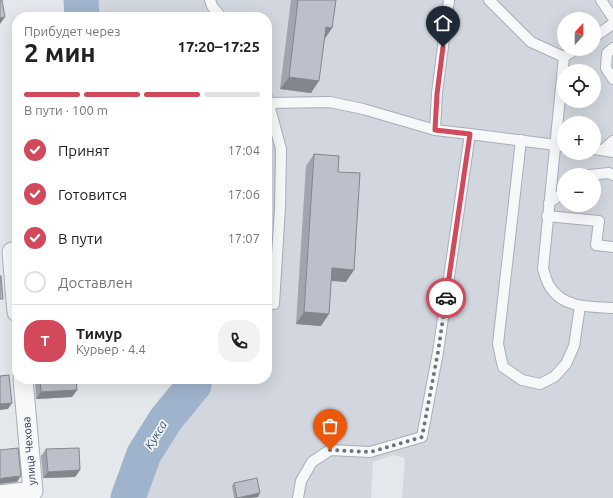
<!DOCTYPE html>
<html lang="ru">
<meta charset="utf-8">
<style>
:root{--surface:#fff;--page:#f2f2f2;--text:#222;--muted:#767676;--line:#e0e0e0;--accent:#d1495b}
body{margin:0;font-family:Ubuntu,sans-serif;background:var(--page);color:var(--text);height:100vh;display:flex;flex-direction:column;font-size:15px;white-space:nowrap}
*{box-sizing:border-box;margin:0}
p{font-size:13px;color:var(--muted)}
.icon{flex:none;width:22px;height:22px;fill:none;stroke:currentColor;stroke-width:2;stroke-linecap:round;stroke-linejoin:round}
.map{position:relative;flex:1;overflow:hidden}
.panel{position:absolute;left:12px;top:12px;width:260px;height:372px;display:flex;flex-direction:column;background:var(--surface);border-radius:16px;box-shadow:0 4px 16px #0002}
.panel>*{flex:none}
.needle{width:26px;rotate:21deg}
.fabs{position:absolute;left:557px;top:12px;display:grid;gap:8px}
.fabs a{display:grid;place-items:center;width:44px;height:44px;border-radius:50%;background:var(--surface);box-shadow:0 4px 16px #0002;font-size:20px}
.pin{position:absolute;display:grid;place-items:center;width:34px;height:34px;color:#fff;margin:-41px -17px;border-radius:50% 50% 50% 0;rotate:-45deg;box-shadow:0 0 4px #0007}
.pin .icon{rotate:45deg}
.courier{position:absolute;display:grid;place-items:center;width:40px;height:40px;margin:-20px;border:3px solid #d1495b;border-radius:50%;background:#fff;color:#222;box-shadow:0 1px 5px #0007}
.head em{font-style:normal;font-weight:700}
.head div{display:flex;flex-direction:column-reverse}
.head{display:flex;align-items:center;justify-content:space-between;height:68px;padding:0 12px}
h1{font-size:26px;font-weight:700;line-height:30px}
.bar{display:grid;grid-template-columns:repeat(4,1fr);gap:6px 4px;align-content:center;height:48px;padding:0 12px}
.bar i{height:5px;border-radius:3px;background:var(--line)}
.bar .current{background:var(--accent)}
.bar p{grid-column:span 4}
.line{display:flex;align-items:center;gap:10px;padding:0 12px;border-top:1px solid var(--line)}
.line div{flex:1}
.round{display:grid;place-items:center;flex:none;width:42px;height:42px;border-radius:16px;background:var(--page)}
ol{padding:0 12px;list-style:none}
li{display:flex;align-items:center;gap:12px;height:44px}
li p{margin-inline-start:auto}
li .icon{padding:4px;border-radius:50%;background:var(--accent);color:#fff;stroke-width:4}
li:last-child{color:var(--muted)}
li i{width:22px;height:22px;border:2px solid var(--line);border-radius:50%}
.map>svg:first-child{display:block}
.built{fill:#d2d6de;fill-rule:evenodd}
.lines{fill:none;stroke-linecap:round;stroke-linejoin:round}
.river{stroke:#9fb4cc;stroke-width:35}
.lane-casing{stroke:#a9aeb7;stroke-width:12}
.street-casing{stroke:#a9aeb7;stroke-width:21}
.lane{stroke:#f7f8fa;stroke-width:10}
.street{stroke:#f7f8fa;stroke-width:19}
.wall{fill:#a1a5ae}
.shaded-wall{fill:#83868d}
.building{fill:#bbc0ca;stroke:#83868d}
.done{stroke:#6c737f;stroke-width:4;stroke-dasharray:0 7.2}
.route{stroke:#d1495b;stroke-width:5}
.labels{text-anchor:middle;stroke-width:3.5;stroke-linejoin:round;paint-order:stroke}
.street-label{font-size:11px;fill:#2b3445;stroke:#f4f6f9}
.water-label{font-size:12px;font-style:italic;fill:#34527a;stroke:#f4f6f9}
</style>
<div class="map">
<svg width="613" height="498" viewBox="0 0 613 498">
<rect width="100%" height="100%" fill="#e4e7ec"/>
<path class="built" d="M 87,0 L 613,0 L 613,498 L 402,498 L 405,458 L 393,455 L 373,462 L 371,498 L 133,498 L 148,455 L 170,421 L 198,389 L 199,379 L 267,379 L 267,17 L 87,17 ZM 564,19 L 594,19 L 594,49 L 564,49 ZM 564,71 L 594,71 L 594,101 L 564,101 ZM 564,123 L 594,123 L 594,153 L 564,153 ZM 564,175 L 594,175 L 594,205 L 564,205 Z"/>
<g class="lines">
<g class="river">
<path d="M 81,0 L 82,17"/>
<path d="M 128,498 L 144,454 L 166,419 L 194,385 L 194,379"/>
</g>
<defs>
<g id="lane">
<path d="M 210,0 L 212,6 L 221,17"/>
<path d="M 489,0 L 531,42 L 564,57"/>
<path d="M 601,0 L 613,18"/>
<path d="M 594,37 L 613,24"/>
<path d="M 613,48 L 607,53 L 606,68 L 613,79"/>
<path d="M 576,49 L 564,57 L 543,269 C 545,274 546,281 550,287 C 563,308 590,307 613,308"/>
<path d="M 267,97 L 281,149 L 280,207 L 274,304"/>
<path d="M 269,103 L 330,102 L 363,109 L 435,130"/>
<path d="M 470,134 L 564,146"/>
<path d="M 521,140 L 498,344 L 503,367 L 522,380 L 540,384 L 554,377 L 566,364 L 574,346 L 580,306"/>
<path d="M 594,149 L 613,152"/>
<path d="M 603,150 L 613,141"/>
<path d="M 589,175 L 609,173 L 613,175"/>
<path d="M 549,203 L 564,192"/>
<path d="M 547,216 L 599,221 L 596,245 L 613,247"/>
<path d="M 298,498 L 301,481 L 312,462 L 330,450 L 370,452 L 422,437 L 438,352 L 470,134 L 435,130 L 437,93 L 449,0"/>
</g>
<g id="street">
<path d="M 12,252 L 17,312"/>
<path d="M 0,495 L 33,491 L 23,379"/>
</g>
</defs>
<use href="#lane" class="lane-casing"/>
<use href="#street" class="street-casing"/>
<use href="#lane" class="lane"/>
<use href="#street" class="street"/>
</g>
<g class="wall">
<path d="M 291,0 L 336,0 L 332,28 L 324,39 L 311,93 L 280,89 Z"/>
<path d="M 314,154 L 338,172 L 346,282 L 331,281 L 321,326 L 296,324 L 306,166 Z"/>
<path d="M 35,379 L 76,379 L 77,390 L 72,397 L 36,399 Z"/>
<path d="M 46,449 L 80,470 L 75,477 L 43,478 L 41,456 Z"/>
<path d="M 234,483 L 258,497 L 250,498 L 234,498 L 232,486 Z"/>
</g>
<g class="shaded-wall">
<path d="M 5,17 L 0,24 L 0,18 Z"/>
<path d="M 326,27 L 332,28 L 324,40 Z"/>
<path d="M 289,77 L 319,81 L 311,93 L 280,89 Z"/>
<path d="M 332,268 L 354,270 L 346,282 L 323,280 Z"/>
<path d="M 304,312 L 329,314 L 321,326 L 296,324 Z"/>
<path d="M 77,390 L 72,397 L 36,399 L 41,392 Z"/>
<path d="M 12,403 L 8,409 L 0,410 L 0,404 Z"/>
<path d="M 80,470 L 75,477 L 43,478 L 48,472 Z"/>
<path d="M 21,476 L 17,482 L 0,484 L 0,479 L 3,478 Z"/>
<path d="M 260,493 L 258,497 L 250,498 L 237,498 Z"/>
</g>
<g class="building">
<path d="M 0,0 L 2,0 L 5,17 L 0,18 Z"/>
<path d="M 298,0 L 336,0 L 332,28 L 326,27 L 319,81 L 289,77 Z"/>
<path d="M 144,15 L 190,17 L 144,17 Z"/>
<path d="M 314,154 L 339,156 L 338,172 L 360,173 L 354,270 L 332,268 L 329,314 L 304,312 Z"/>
<path d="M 0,276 L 1,276 L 3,299 L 0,299 Z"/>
<path d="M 9,375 L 12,403 L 0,404 L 0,376 Z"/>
<path d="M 40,379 L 76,379 L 77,390 L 41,392 Z"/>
<path d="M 18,448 L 21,476 L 3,478 L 0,479 L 0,450 Z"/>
<path d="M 79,448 L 80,470 L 48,472 L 46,449 Z"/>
<path d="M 257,478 L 260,493 L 237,498 L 234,483 Z"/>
</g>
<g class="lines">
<path class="done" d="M 330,450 L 370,452 L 422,437 L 438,352 L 446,298"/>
<path class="route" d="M 443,47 L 437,94 L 435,130 L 470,134 L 446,298"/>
</g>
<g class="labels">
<g class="street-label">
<text transform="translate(29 451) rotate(-95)" y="4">улица Чехова</text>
</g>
<g class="water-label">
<text transform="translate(156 435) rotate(-58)" y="4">Кукса</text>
</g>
</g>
</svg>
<div class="fabs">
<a><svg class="needle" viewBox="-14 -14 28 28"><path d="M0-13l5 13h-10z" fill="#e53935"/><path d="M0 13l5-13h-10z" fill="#767676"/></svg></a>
<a><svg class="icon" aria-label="locate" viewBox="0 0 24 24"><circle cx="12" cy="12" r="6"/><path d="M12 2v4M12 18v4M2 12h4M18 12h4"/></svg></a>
<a>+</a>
<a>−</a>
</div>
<div class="pin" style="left:330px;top:450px;background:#ea580c"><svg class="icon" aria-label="bag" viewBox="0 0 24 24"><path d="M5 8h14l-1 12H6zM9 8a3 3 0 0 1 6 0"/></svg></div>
<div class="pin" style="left:443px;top:47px;background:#1f2937"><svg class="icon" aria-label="home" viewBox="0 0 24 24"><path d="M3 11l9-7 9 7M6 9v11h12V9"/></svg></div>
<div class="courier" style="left:446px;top:298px"><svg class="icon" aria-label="car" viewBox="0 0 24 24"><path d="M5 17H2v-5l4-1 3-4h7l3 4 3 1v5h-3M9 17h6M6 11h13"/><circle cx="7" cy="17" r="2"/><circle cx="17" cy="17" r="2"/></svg></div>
<section class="panel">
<div class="head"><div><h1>2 мин</h1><p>Прибудет через</p></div><em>17:20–17:25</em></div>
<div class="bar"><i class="current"></i><i class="current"></i><i class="current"></i><i></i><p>В пути · 100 m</p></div>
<ol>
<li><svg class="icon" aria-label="check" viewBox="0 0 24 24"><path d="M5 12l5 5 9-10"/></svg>Принят<p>17:04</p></li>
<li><svg class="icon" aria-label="check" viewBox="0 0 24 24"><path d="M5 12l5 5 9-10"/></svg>Готовится<p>17:06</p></li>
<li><svg class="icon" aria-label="check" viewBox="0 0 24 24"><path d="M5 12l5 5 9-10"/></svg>В пути<p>17:07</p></li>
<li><i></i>Доставлен</li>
</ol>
<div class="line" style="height:72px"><b class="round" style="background:var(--accent);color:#fff">Т</b><div><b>Тимур</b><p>Курьер · 4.4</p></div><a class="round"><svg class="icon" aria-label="phone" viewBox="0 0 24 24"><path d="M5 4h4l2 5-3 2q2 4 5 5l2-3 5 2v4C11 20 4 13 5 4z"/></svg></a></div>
</section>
</div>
